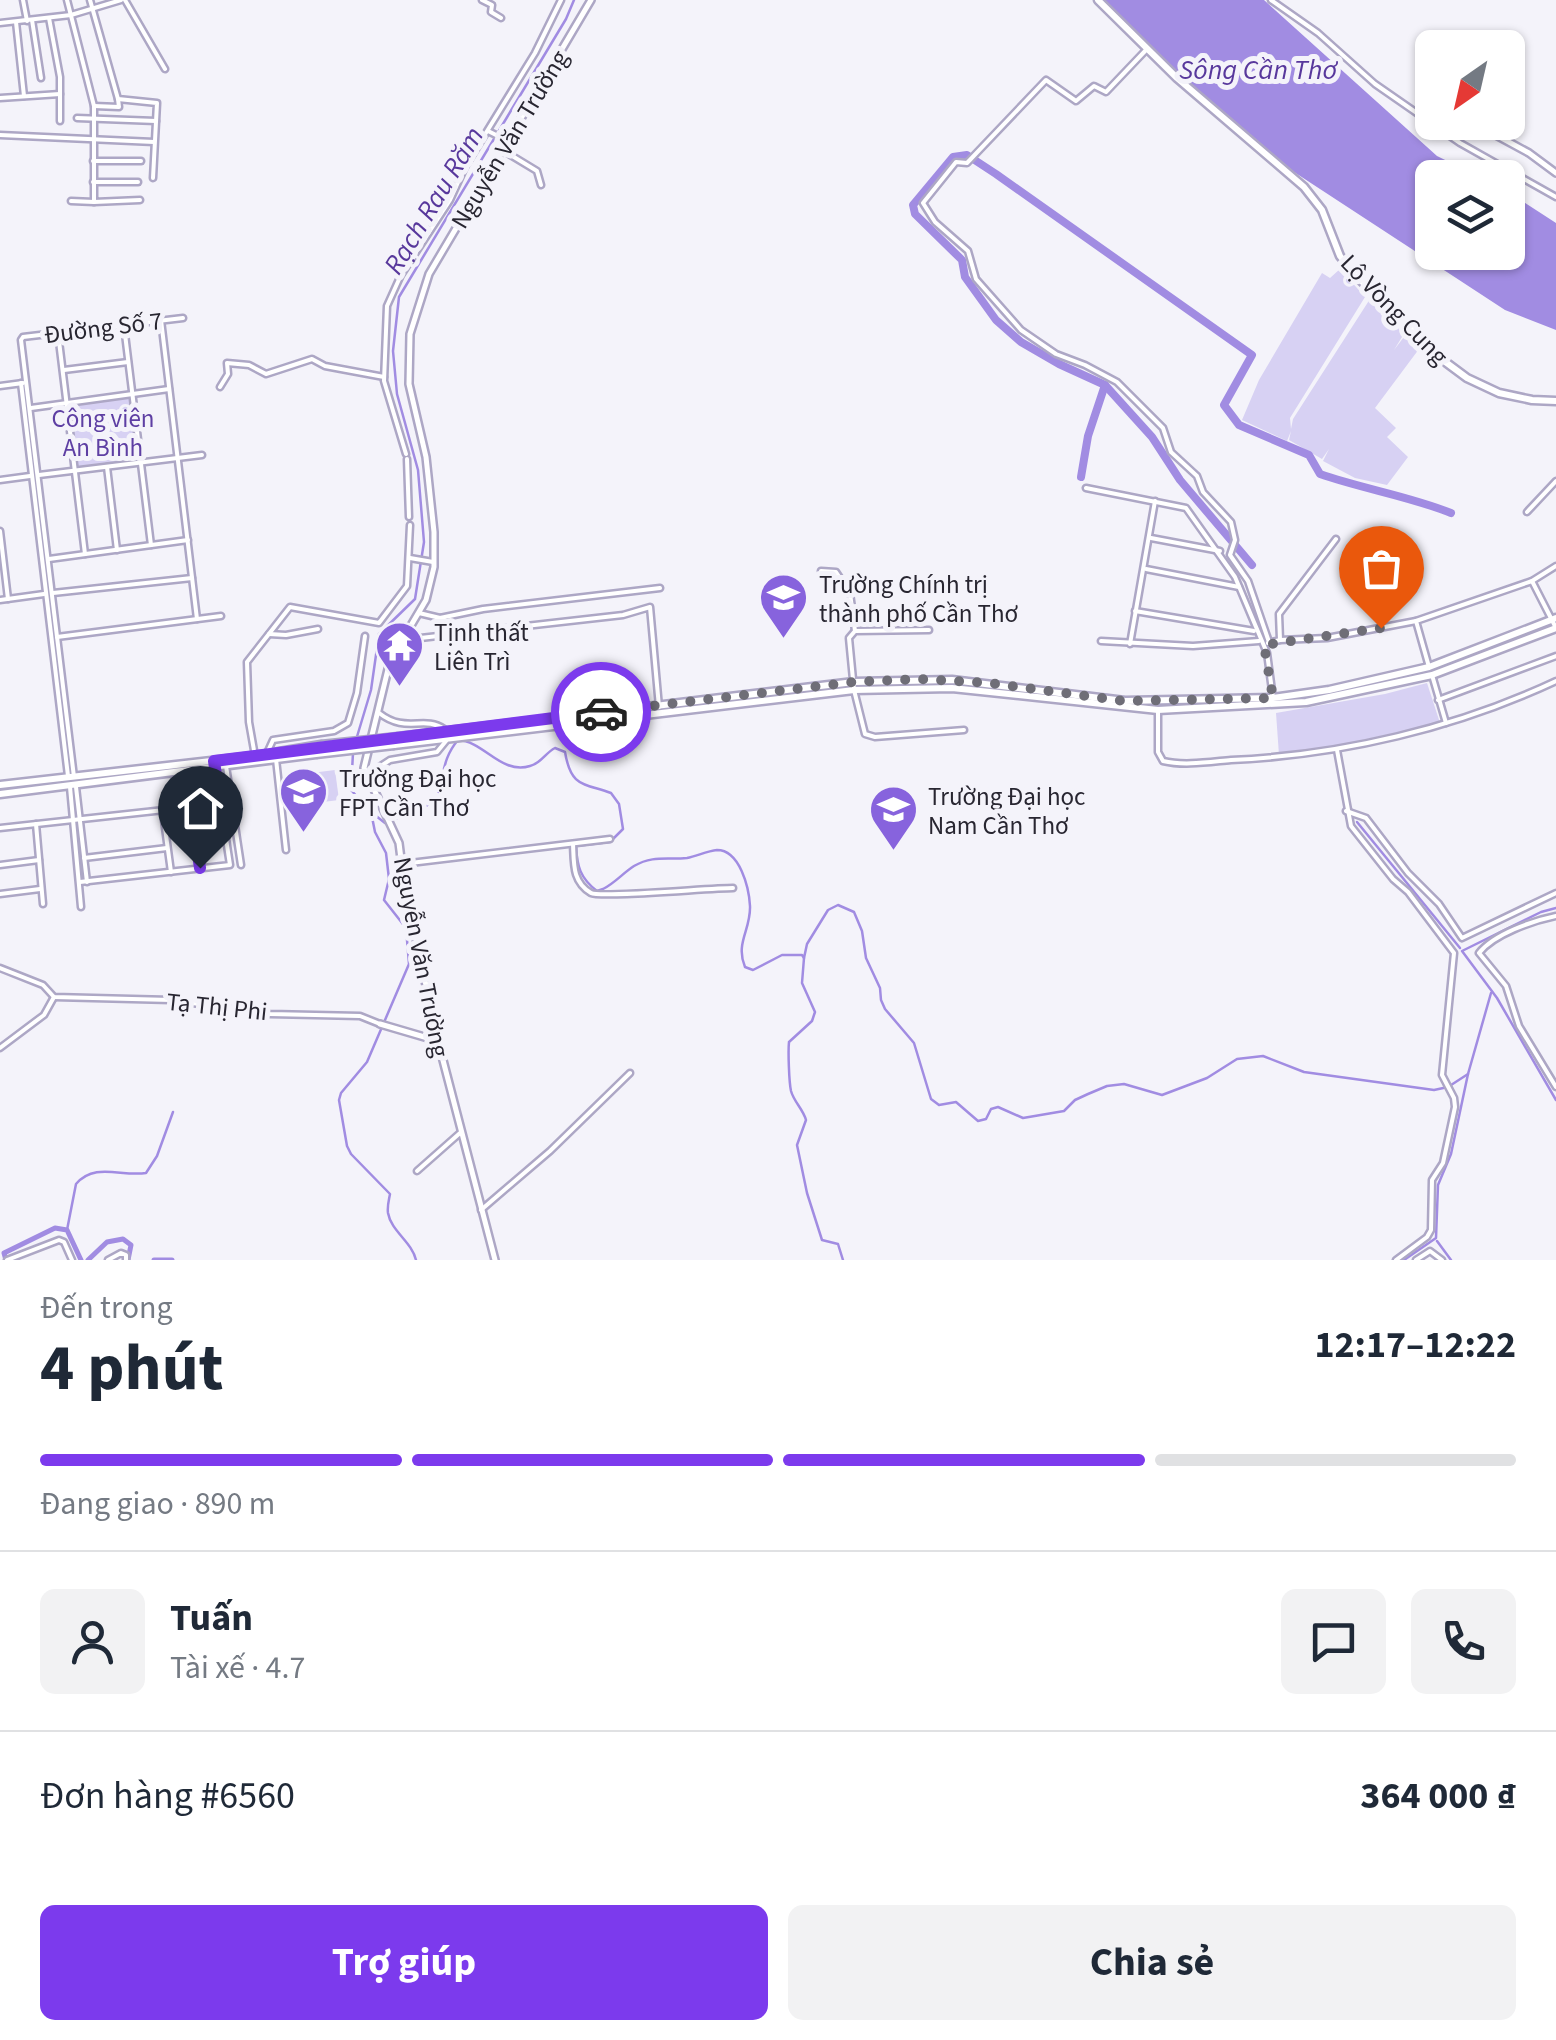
<!DOCTYPE html>
<html lang="vi">
<meta charset="utf-8">
<style>
:root{--surface:#fff;--page:#f2f2f3;--text:#1f2937;--muted:#747a83;--line:#e0e1e3;--accent:#7c3aed}
body{margin:0;font-family:"Source Sans 3",sans-serif;background:var(--page);color:var(--text);height:100vh;display:flex;flex-direction:column;font-size:38px;white-space:nowrap}
*{box-sizing:border-box;margin:0}
p{font-size:32px;color:var(--muted)}
.icon{flex:none;width:55px;height:55px;fill:none;stroke:currentColor;stroke-width:2;stroke-linecap:round;stroke-linejoin:round}
.map{position:relative;height:1260px;overflow:hidden}
.details{display:flex;flex-direction:column;background:var(--surface);flex:1}
.details>*{flex:none}
.needle{width:65px;rotate:214deg}
.controls{position:absolute;left:1415px;top:30px;display:grid;gap:20px}
.controls a{display:grid;place-items:center;width:110px;height:110px;border-radius:15px;background:var(--surface);box-shadow:0 2px 8px #0004;font-size:50px}
.pin{position:absolute;display:grid;place-items:center;width:85px;height:85px;color:#fff;margin:-102px -42px;border-radius:50% 50% 50% 0;rotate:-45deg;box-shadow:0 0 10px #0007}
.pin .icon{rotate:45deg}
.courier{position:absolute;display:grid;place-items:center;width:100px;height:100px;margin:-50px;border:8px solid #7c3aed;border-radius:50%;background:#fff;color:#222;box-shadow:0 2px 12px #0007}
.headline em{font-style:normal;font-weight:700}
.headline div{display:flex;flex-direction:column-reverse}
.headline{display:flex;align-items:center;justify-content:space-between;height:170px;padding:0 40px}
h1{font-size:65px;font-weight:700;line-height:75px}
.bar{display:grid;grid-template-columns:repeat(4,1fr);gap:15px 10px;align-content:center;height:120px;padding:0 40px}
.bar i{height:12px;border-radius:8px;background:var(--line)}
.bar .current{background:var(--accent)}
.bar p{grid-column:span 4}
.line{display:flex;align-items:center;gap:25px;padding:0 40px;border-top:2px solid var(--line)}
.line div{flex:1}
.round{display:grid;place-items:center;flex:none;width:105px;height:105px;border-radius:15px;background:var(--page)}
.button{display:flex;gap:20px;margin-top:auto;padding:20px 40px}
.button a{flex:1;height:115px;border-radius:15px;background:var(--accent);color:#fff;font-size:40px;font-weight:700;line-height:115px;text-align:center}
.button a+a{background:var(--page);color:var(--text)}
.map>svg:first-child{display:block}
.green{fill:#d7d1f3}
.water{fill:#a18ce2}
.lines{fill:none;stroke-linecap:round;stroke-linejoin:round}
.stream{stroke:#a18ce2;stroke-width:2.5}
.canal{stroke:#a18ce2;stroke-width:5}
.river{stroke:#a18ce2;stroke-width:8}
.minor-casing{stroke:#ada7c5;stroke-width:9}
.tertiary-casing{stroke:#ada7c5;stroke-width:10}
.secondary-casing{stroke:#ada7c5;stroke-width:11}
.minor{stroke:#fff;stroke-width:4}
.tertiary{stroke:#fff;stroke-width:5}
.secondary{stroke:#fff;stroke-width:6}
.secondary-bridge-casing{stroke:#ada7c5;stroke-width:11;stroke-linecap:butt}
.secondary-bridge{stroke:#fff;stroke-width:6}
.done{stroke:#6f6e77;stroke-width:10;stroke-dasharray:0 18}
.route{stroke:#7c3aed;stroke-width:12}
.labels{text-anchor:middle;stroke-width:10;stroke-linejoin:round;paint-order:stroke}
.street-label{font-size:25px;fill:#282631;stroke:#f4f3fa}
.park-label{font-size:25px;fill:#5e3fa3;stroke:#f4f3fa}
.poi-label{font-size:25px;fill:#282631;stroke:#f4f3fa;text-anchor:start}
.water-label{font-size:28px;font-style:italic;fill:#58389c;stroke:#f4f3fa}
</style>
<div class="map">
<svg width="1556" height="1260" viewBox="0 0 1556 1260">
<rect width="100%" height="100%" fill="#f4f3fa"/>
<g class="green">
<path d="M 1340,269 L 1365,297 L 1290,418 L 1291,429 L 1293,419 L 1370,299 L 1405,332 L 1394,350 L 1407,333 L 1419,349 L 1375,408 L 1396,428 L 1387,437 L 1408,457 L 1387,485 L 1355,478 L 1323,461 L 1329,449 L 1322,459 L 1289,440 L 1291,431 L 1287,441 L 1242,420 L 1259,380 L 1322,273 L 1330,278 Z"/>
<path d="M 129,398 L 137,460 L 78,467 L 70,405 Z"/>
<path d="M 1427,683 L 1440,723 L 1318,750 L 1279,755 L 1276,713 L 1385,694 Z"/>
<path d="M 335,770 L 339,800 L 291,806 L 287,776 Z"/>
</g>
<path class="water" d="M 1103,0 L 1264,0 L 1437,156 L 1480,177 L 1432,178 L 1432,252 L 1508,252 L 1508,192 L 1556,223 L 1556,330 L 1505,310 L 1294,172 L 1149,48 Z"/>
<g class="lines">
<g class="stream">
<path d="M 356,740 L 371,690 L 379,634 L 415,599 L 424,542 L 418,470 L 397,394 L 393,351 L 399,297 L 566,19 L 574,0"/>
<path d="M 353,753 L 351,790 L 371,812 L 375,832 L 386,853 L 389,879 L 384,900 L 406,928 L 409,964 L 367,1062 L 341,1093 L 339,1100 L 347,1146 L 351,1154 L 390,1194 C 389,1200 387,1206 388,1213 C 391,1231 412,1242 416,1260"/>
<path d="M 371,812 L 385,823"/>
<path d="M 394,819 C 460,803 429,774 458,740 C 484,741 501,775 530,766 C 542,763 545,753 555,748 L 565,752 C 571,788 584,783 611,793 L 619,804 L 623,829 L 610,842 L 576,846 C 577,866 580,878 597,891 L 603,889 C 615,883 623,873 634,866 C 653,855 667,860 687,858 C 697,856 707,851 717,850 C 740,850 749,888 750,906 C 751,930 735,943 745,967 L 753,970 L 782,955 L 802,955 L 804,958 L 807,944 L 828,910 L 838,905 L 854,912 L 862,931 L 866,958 L 880,988 L 881,1000 L 885,1009 L 914,1043 L 931,1099 L 939,1105 L 956,1102 L 978,1121 L 986,1119 L 991,1109 L 998,1107 L 1023,1118 L 1064,1111 L 1075,1100 L 1088,1094 L 1107,1086 L 1124,1084 L 1162,1095 L 1207,1078 L 1237,1059 L 1263,1056 L 1304,1072 L 1434,1090 L 1448,1087 L 1468,1074"/>
<path d="M 1357,822 L 1460,948"/>
<path d="M 1556,908 L 1541,912 L 1462,951 L 1497,998 L 1556,1100"/>
<path d="M 804,958 L 802,983 L 815,1012 L 812,1021 L 789,1042 C 788,1051 789,1082 791,1091 C 794,1102 803,1109 806,1120 L 797,1145 L 807,1193 L 822,1240 L 838,1244 L 843,1260"/>
<path d="M 67,1230 L 76,1184 C 95,1162 121,1177 146,1173 L 157,1156 L 173,1112"/>
<path d="M 1437,1241 L 1451,1260"/>
<path d="M 1404,1260 L 1436,1238 L 1438,1185 L 1451,1154 L 1468,1074 L 1491,993"/>
</g>
<g class="canal">
<path d="M 6,1260 L 4,1253 L 55,1228 L 67,1230 L 81,1260"/>
<path d="M 88,1260 L 107,1242 L 123,1239 L 131,1245 L 128,1260"/>
<path d="M 154,1260 L 172,1260"/>
</g>
<g class="river">
<path d="M 1081,477 L 1088,436 L 1105,385"/>
<path d="M 1252,565 L 1180,480 L 1152,437 L 1105,385 L 1059,364 L 1021,342 L 996,320 L 965,277 L 962,260 L 915,214 L 913,205 L 953,157 L 967,155 L 996,174 L 1252,355 L 1224,405 L 1239,425 L 1309,455 L 1320,474 C 1363,489 1409,496 1451,513"/>
</g>
<defs>
<g id="minor">
<path d="M 23,0 L 27,21"/>
<path d="M 67,0 L 94,106 L 94,202 L 140,200"/>
<path d="M 90,0 L 118,99 L 157,103 L 153,178"/>
<path d="M 125,0 L 165,69"/>
<path d="M 482,0 L 492,5 L 491,12 L 501,18"/>
<path d="M 1271,0 L 1318,33 L 1375,84 L 1460,143 L 1556,197"/>
<path d="M 49,18 L 60,77 L 60,121"/>
<path d="M 32,20 L 41,78"/>
<path d="M 16,22 L 24,96"/>
<path d="M 0,23 L 71,15 L 121,0"/>
<path d="M 1146,50 L 1106,92 L 1094,86 L 1076,101 L 1046,80 L 967,163 L 956,162 L 923,203 L 935,222 L 968,251 L 976,279 L 1021,330 L 1056,354 L 1085,365 L 1117,382 L 1163,428 L 1171,452 L 1197,476 L 1203,492 L 1231,522 L 1235,540 L 1230,555 L 1248,581 L 1269,642"/>
<path d="M 0,98 L 60,94"/>
<path d="M 94,106 L 119,107 L 118,99"/>
<path d="M 77,118 L 156,121"/>
<path d="M 488,131 L 510,142"/>
<path d="M 0,135 L 154,142"/>
<path d="M 504,151 L 537,171 L 541,185"/>
<path d="M 93,161 L 141,161"/>
<path d="M 93,182 L 138,182"/>
<path d="M 71,201 L 94,202"/>
<path d="M 161,320 L 197,619"/>
<path d="M 124,326 L 151,545"/>
<path d="M 58,333 L 85,554"/>
<path d="M 64,370 L 128,362"/>
<path d="M 21,383 L 68,776"/>
<path d="M 0,386 L 23,383"/>
<path d="M 220,387 L 228,374 L 227,363 L 249,365 L 266,374 L 312,359 L 325,366 L 384,377"/>
<path d="M 31,408 L 169,389"/>
<path d="M 406,454 L 384,381 L 387,306 L 401,275 L 450,200 L 465,167 L 535,53 L 561,0"/>
<path d="M 407,459 L 409,517"/>
<path d="M 107,467 L 117,550"/>
<path d="M 39,475 L 202,455"/>
<path d="M 0,480 L 30,476"/>
<path d="M 1086,488 L 1186,508 L 1235,577 L 1267,653 L 1273,698"/>
<path d="M 1527,512 L 1556,481"/>
<path d="M 0,531 L 8,599"/>
<path d="M 1151,538 L 1220,551"/>
<path d="M 410,558 L 433,562"/>
<path d="M 49,559 L 188,540"/>
<path d="M 1146,569 L 1239,587"/>
<path d="M 821,571 L 836,572 L 850,593 L 855,631"/>
<path d="M 1532,581 L 1556,628"/>
<path d="M 53,593 L 192,578"/>
<path d="M 0,600 L 44,594"/>
<path d="M 1135,611 L 1254,631"/>
<path d="M 419,613 L 440,618 L 483,609 L 660,588"/>
<path d="M 929,630 L 855,631 L 849,638 L 854,690 L 865,734 L 875,737 L 964,730"/>
<path d="M 269,634 L 286,635 L 318,629"/>
<path d="M 57,637 L 221,616"/>
<path d="M 403,640 L 623,615 L 650,607 L 659,707"/>
<path d="M 1280,640 L 1327,638 L 1416,621"/>
<path d="M 1101,641 L 1193,646 L 1259,641"/>
<path d="M 1268,643 L 1280,640 L 1279,614 L 1336,539"/>
<path d="M 1130,644 L 1155,501"/>
<path d="M 1429,667 L 1416,621 L 1532,581 L 1556,566"/>
<path d="M 1432,675 L 1446,723"/>
<path d="M 1438,700 L 1556,656"/>
<path d="M 1158,710 L 1158,752 L 1163,761 C 1184,766 1209,762 1231,760 C 1342,755 1456,728 1556,681"/>
<path d="M 379,713 C 406,734 424,715 444,729"/>
<path d="M 1337,750 L 1351,826 L 1393,879 L 1408,892 L 1454,953 L 1442,1075 L 1454,1098 L 1455,1107 L 1443,1163 L 1432,1180 L 1431,1230 L 1427,1237 L 1396,1260"/>
<path d="M 268,751 L 273,740 L 334,731 L 348,723 L 357,693 L 365,636"/>
<path d="M 255,756 L 249,722 L 247,662 L 290,607 L 379,623 L 407,586 L 410,525"/>
<path d="M 276,759 L 286,850"/>
<path d="M 226,766 L 241,865"/>
<path d="M 367,775 L 390,760 L 437,752 L 446,741"/>
<path d="M 74,777 L 21,340 L 23,337 L 183,318"/>
<path d="M 70,787 L 81,907"/>
<path d="M 76,787 L 87,882"/>
<path d="M 191,807 L 200,867"/>
<path d="M 1346,811 L 1366,818 L 1408,873 L 1439,904 L 1462,938 L 1556,893"/>
<path d="M 163,813 L 171,872"/>
<path d="M 36,824 L 43,904"/>
<path d="M 0,828 L 219,804"/>
<path d="M 573,844 C 574,863 572,882 591,893 C 600,898 711,888 733,888"/>
<path d="M 84,858 L 167,848"/>
<path d="M 402,864 L 610,839"/>
<path d="M 0,865 L 39,860"/>
<path d="M 80,882 L 230,865 L 215,767"/>
<path d="M 0,894 L 40,889"/>
<path d="M 1556,916 C 1532,921 1494,934 1479,953 L 1506,986 L 1519,1026 L 1556,1087"/>
<path d="M 0,968 L 43,985 L 54,997 L 171,1000 L 270,1014 L 360,1016 L 380,1024"/>
<path d="M 0,1048 L 44,1015 L 54,997"/>
<path d="M 417,1171 L 460,1133"/>
<path d="M 481,1210 L 550,1151 L 630,1073"/>
<path d="M 7,1260 L 59,1240 L 64,1242 L 72,1260"/>
<path d="M 108,1260 L 121,1253 L 126,1255 L 126,1260"/>
<path d="M 1416,1260 L 1430,1251 L 1442,1260"/>
</g>
<g id="tertiary">
<path d="M 1472,122 L 1529,153 L 1556,173"/>
<path d="M 1440,129 L 1452,122"/>
<path d="M 380,1024 L 438,1041"/>
<path d="M 495,1260 L 438,1041 L 404,883 L 399,843 L 364,768 L 390,661 L 426,600 L 434,567 L 434,532 L 426,457 L 409,384 L 410,334 L 429,274 L 591,0"/>
</g>
<g id="secondary">
<path d="M 1098,0 L 1177,78 L 1304,187 L 1322,210 L 1340,256 L 1356,276 L 1413,329 L 1428,349 L 1467,378 L 1499,393 L 1532,400 L 1556,401"/>
<path d="M 398,737 L 854,682 L 952,680 L 1125,701 L 1273,698 L 1329,690 L 1429,667 L 1556,618"/>
<path d="M 394,745 L 854,690 L 952,688 L 1158,710 L 1306,702 L 1432,675 L 1556,628"/>
<path d="M 0,785 L 255,756 L 321,745"/>
<path d="M 0,794 L 316,754"/>
</g>
</defs>
<use href="#minor" class="minor-casing"/>
<use href="#tertiary" class="tertiary-casing"/>
<use href="#secondary" class="secondary-casing"/>
<use href="#minor" class="minor"/>
<use href="#tertiary" class="tertiary"/>
<use href="#secondary" class="secondary"/>
<defs>
<g id="secondary-bridge">
<path d="M 321,745 L 398,737"/>
<path d="M 316,754 L 394,745"/>
</g>
</defs>
<use href="#secondary-bridge" class="secondary-bridge-casing"/>
<use href="#secondary-bridge" class="secondary-bridge"/>
</g>
<g class="lines">
<path class="done" d="M 601,712 L 854,682 L 919,679 L 989,683 L 1124,701 L 1273,698 L 1264,645 L 1381,628"/>
<path class="route" d="M 200,868 L 191,807 L 220,804 L 214,761 L 601,712"/>
</g>
<defs>
<symbol id="university-pin" viewBox="-11 -11 22 30"><path d="M0 17L-7.5 6A9.5 9.5 0 1 1 7.5 6Z" fill="#8763dd" stroke="#f4f3fa"/><path d="M0-5L7-2L0 1L-7-2ZM-4 1L0 2.5L4 1V4Q0 6-4 4Z" fill="#fff"/></symbol>
<symbol id="temple-pin" viewBox="-11 -11 22 30"><path d="M0 17L-7.5 6A9.5 9.5 0 1 1 7.5 6Z" fill="#8763dd" stroke="#f4f3fa"/><path d="M0-6L5-2H3V0L6.5 2.5H4V6H1.5V3h-3V6H-4V2.5H-6.5L-3 0V-2H-5Z" fill="#fff"/></symbol>
</defs>
<g fill-rule="evenodd">
<use href="#university-pin" x="756" y="570" width="55" height="75"/>
<use href="#temple-pin" x="372" y="618" width="55" height="75"/>
<use href="#university-pin" x="276" y="764" width="55" height="75"/>
<use href="#university-pin" x="866" y="782" width="55" height="75"/>
</g>
<g class="labels">
<g class="street-label">
<text transform="translate(509 139) rotate(-59)" y="9">Nguyễn Văn Trường</text>
<text transform="translate(1395 309) rotate(46)" y="9">Lộ Vòng Cung</text>
<text transform="translate(103 327) rotate(-7)" y="9">Đường Số 7</text>
<text transform="translate(422 957) rotate(79)" y="9">Nguyễn Văn Trường</text>
<text transform="translate(217 1006) rotate(6)" y="9">Tạ Thị Phi</text>
</g>
<g class="park-label">
<text x="103" y="427">Công viên<tspan x="103" dy="29">An Bình</tspan></text>
</g>
<g class="poi-label">
<text x="819" y="593">Trường Chính trị<tspan x="819" dy="29">thành phố Cần Thơ</tspan></text>
<text x="434" y="641">Tịnh thất<tspan x="434" dy="29">Liên Trì</tspan></text>
<text x="339" y="787">Trường Đại học<tspan x="339" dy="29">FPT Cần Thơ</tspan></text>
<text x="928" y="805">Trường Đại học<tspan x="928" dy="29">Nam Cần Thơ</tspan></text>
</g>
<g class="water-label">
<text x="1258" y="79">Sông Cần Thơ</text>
<text transform="translate(433 200) rotate(-59)" y="10">Rạch Rau Răm</text>
</g>
</g>
</svg>
<div class="controls">
<a><svg class="needle" viewBox="-14 -14 28 28"><path d="M0-13l5 13h-10z" fill="#e53935"/><path d="M0 13l5-13h-10z" fill="#747a83"/></svg></a>
<a><svg class="icon" aria-label="layers" viewBox="0 0 24 24"><path d="M12 4l9 5-9 5-9-5zM3 14l9 5 9-5"/></svg></a>
</div>
<div class="pin" style="left:1381px;top:628px;background:#ea580c"><svg class="icon" aria-label="bag" viewBox="0 0 24 24"><path d="M5 8h14l-1 12H6zM9 8a3 3 0 0 1 6 0"/></svg></div>
<div class="pin" style="left:200px;top:868px;background:#1f2937"><svg class="icon" aria-label="home" viewBox="0 0 24 24"><path d="M3 11l9-7 9 7M6 9v11h12V9"/></svg></div>
<div class="courier" style="left:601px;top:712px"><svg class="icon" aria-label="car" viewBox="0 0 24 24"><path d="M5 17H2v-5l4-1 3-4h7l3 4 3 1v5h-3M9 17h6M6 11h13"/><circle cx="7" cy="17" r="2"/><circle cx="17" cy="17" r="2"/></svg></div>
</div>
<section class="details">
<div class="headline"><div><h1>4 phút</h1><p>Đến trong</p></div><em>12:17–12:22</em></div>
<div class="bar"><i class="current"></i><i class="current"></i><i class="current"></i><i></i><p>Đang giao · 890 m</p></div>
<div class="line" style="height:180px"><a class="round"><svg class="icon" aria-label="person" viewBox="0 0 24 24"><circle cx="12" cy="8" r="4"/><path d="M4 21q1-7 8-7t8 7"/></svg></a><div><b>Tuấn</b><p>Tài xế · 4.7</p></div><a class="round"><svg class="icon" aria-label="chat" viewBox="0 0 24 24"><path d="M4 5h16v11H9l-5 4z"/></svg></a><a class="round"><svg class="icon" aria-label="phone" viewBox="0 0 24 24"><path d="M5 4h4l2 5-3 2q2 4 5 5l2-3 5 2v4C11 20 4 13 5 4z"/></svg></a></div>
<div class="line" style="height:130px"><div>Đơn hàng #6560</div><b>364 000 ₫</b></div>
<div class="button"><a>Trợ giúp</a><a>Chia sẻ</a></div>
</section>
